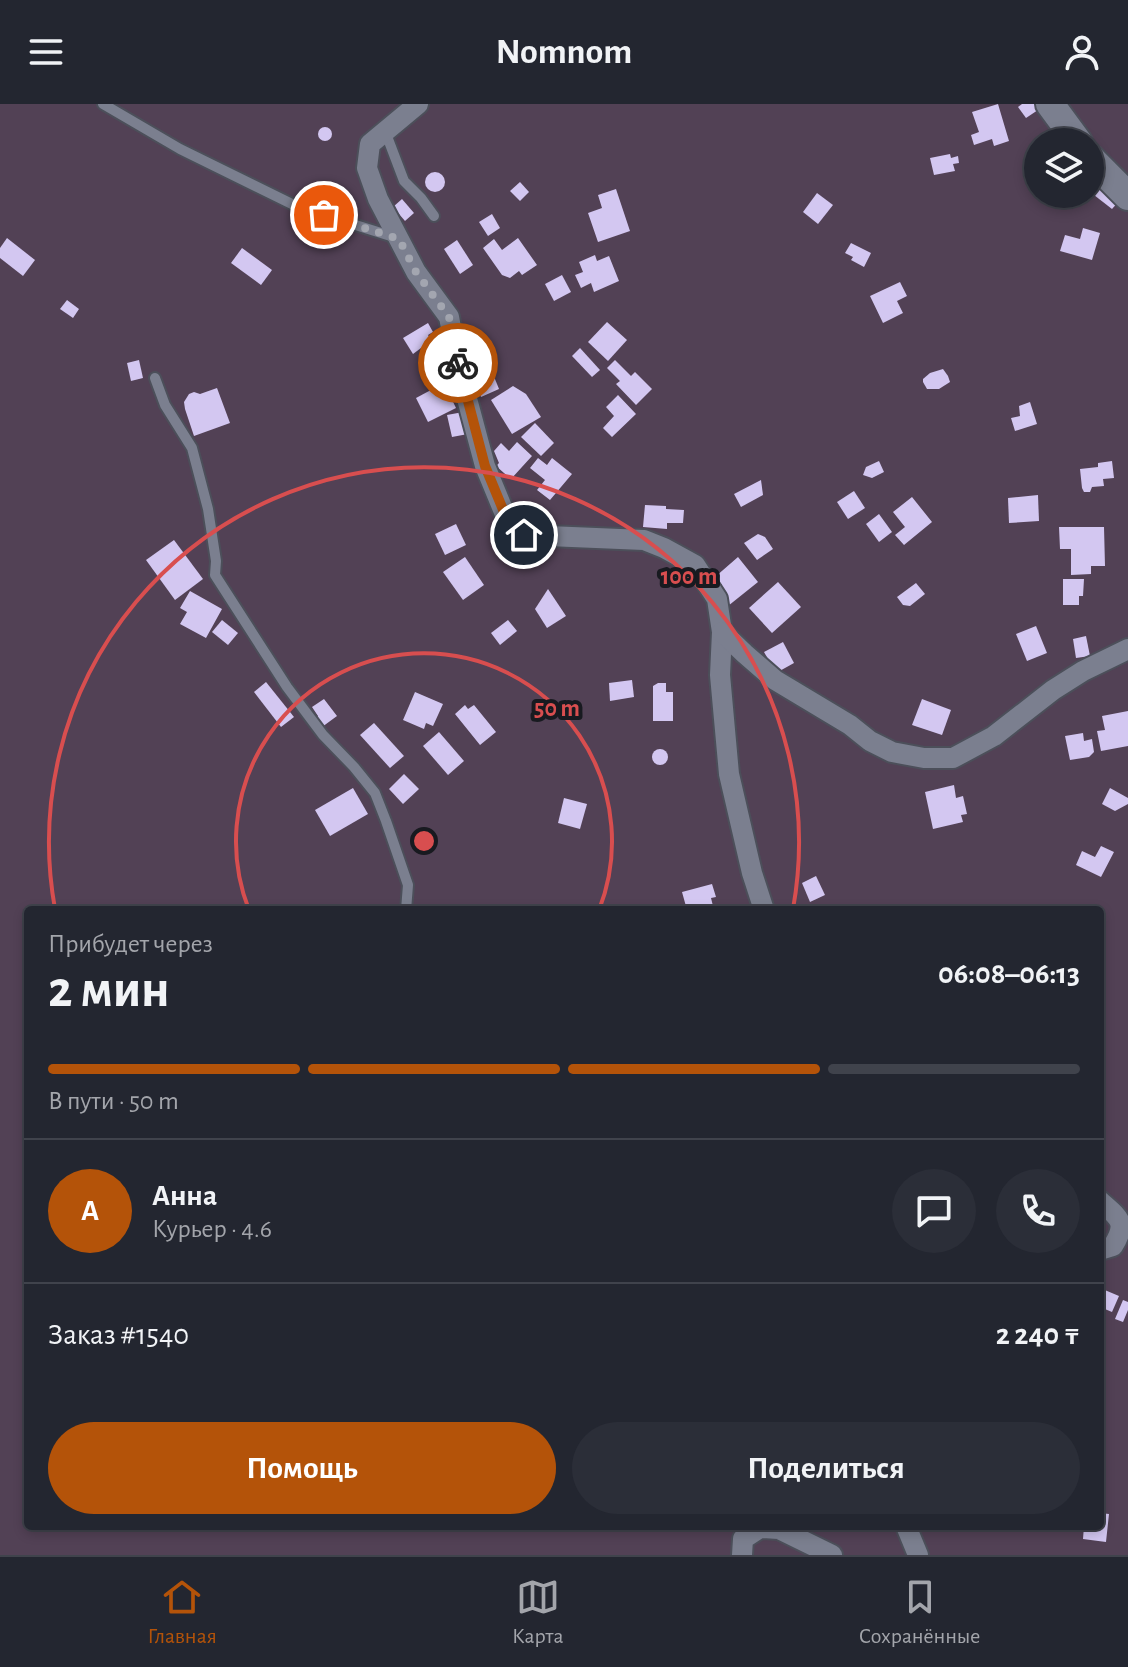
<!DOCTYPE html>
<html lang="ru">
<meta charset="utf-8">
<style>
:root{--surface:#232630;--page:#2b2e38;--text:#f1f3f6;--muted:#a3a5ab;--line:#40434c;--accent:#b45309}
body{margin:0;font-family:"Alegreya Sans",sans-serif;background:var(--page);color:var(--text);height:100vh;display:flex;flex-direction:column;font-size:30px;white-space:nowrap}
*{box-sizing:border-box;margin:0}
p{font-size:26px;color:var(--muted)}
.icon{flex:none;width:44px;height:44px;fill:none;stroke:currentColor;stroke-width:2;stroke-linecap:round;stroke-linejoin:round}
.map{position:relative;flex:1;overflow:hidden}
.side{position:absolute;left:24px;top:802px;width:1080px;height:624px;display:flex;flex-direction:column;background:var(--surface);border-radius:8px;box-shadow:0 4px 12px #0003,0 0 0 2px var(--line)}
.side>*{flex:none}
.controls{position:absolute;left:1024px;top:24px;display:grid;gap:16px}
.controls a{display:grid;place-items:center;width:80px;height:80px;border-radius:50%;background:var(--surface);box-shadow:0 4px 12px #0003,0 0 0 2px var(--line);font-size:40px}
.pin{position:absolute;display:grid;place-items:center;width:68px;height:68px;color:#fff;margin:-34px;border:4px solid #fff;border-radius:50%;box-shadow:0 2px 8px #0007}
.courier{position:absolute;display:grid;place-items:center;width:80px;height:80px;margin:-40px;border:6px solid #b45309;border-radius:50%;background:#fff;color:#222;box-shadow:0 2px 10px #0007}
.summary em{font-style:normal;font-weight:700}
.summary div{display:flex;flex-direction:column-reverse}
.summary{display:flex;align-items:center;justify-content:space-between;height:136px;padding:0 24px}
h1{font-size:52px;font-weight:700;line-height:60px}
.bar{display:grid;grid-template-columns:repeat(4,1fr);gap:12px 8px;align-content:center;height:96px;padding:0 24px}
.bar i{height:10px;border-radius:6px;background:var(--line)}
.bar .on{background:var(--accent)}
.bar p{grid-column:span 4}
.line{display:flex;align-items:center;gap:20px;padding:0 24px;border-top:2px solid var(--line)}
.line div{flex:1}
.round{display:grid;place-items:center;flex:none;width:84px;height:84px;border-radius:42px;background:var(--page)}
.cta{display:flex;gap:16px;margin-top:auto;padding:16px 24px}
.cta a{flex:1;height:92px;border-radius:48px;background:var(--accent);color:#fff;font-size:32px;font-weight:700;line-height:92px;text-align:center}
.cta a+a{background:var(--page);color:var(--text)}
header{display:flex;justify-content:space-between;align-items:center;height:104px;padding:0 24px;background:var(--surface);font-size:36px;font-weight:700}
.dock{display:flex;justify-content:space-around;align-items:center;height:112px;border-top:2px solid var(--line);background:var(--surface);font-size:22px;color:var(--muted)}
.dock a{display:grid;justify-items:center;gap:4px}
.dock .on{color:var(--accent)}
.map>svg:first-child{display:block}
.green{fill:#524155;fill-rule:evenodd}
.building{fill:#d3c7f1}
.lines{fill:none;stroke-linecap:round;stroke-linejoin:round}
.lane-casing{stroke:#4c4f5a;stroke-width:14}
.street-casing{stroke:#4c4f5a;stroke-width:24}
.secondary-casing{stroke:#4c4f5a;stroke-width:32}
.lane{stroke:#7b7f8f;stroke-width:10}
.street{stroke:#7b7f8f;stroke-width:20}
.secondary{stroke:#7b7f8f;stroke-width:28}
.done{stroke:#a3a6b0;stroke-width:8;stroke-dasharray:0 14.4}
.route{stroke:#b45309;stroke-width:10}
.ring{fill:none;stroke:#d84e4f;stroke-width:4}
.centre{fill:#d84e4f;stroke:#181a20;stroke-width:4}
.ring-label{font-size:24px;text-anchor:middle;font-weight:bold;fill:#d84e4f;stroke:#181a20;stroke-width:8;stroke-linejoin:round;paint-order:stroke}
</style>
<header><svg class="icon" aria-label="menu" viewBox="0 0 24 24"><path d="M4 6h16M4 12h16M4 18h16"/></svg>Nomnom<svg class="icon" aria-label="person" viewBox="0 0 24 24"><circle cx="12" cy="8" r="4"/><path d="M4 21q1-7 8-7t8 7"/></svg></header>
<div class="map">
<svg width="1128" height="1451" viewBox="0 0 1128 1451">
<rect width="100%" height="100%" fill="#2f3240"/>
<path class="green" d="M 0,0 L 1128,0 L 1128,1451 L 0,1451 ZM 1038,38 L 1090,38 L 1090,90 L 1038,90 ZM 28,806 L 1100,806 L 1100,1422 L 28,1422 Z"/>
<g class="building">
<path d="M 998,0 L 1009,37 L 994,42 L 992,35 L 974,41 L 971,31 L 979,28 L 972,8 Z"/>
<path d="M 1022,0 L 1039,0 L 1041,4 L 1026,14 L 1018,3 Z"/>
<circle cx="325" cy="30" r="7"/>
<path d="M 950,50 L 951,54 L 958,52 L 959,59 L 953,60 L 955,67 L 934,71 L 930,54 Z"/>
<circle cx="435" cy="78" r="10"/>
<path d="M 520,78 L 529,88 L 520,97 L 510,87 Z"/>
<path d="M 1099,79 L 1120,96 L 1112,105 L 1094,91 Z"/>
<path d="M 616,85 L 630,127 L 598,138 L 588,109 L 602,104 L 598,91 Z"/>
<path d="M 817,89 L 833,101 L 818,120 L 803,108 Z"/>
<path d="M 402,95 L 414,109 L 405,117 L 393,103 Z"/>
<path d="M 492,110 L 500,124 L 488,132 L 479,118 Z"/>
<path d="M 1083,124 L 1100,129 L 1092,156 L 1060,147 L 1065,131 L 1080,135 Z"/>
<path d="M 7,134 L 35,156 L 23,172 L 0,154 L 0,144 Z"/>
<path d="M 518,134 L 537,161 L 522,171 L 519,167 L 510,174 L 502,171 L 483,144 L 494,135 L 502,146 Z"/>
<path d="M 457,136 L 473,161 L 460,170 L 444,145 Z"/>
<path d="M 851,139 L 871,149 L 864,163 L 851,156 L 853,153 L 845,149 Z"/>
<path d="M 242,144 L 272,166 L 261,181 L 231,159 Z"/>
<path d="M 595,151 L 597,157 L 609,152 L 619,177 L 594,188 L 591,179 L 581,184 L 575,171 L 583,168 L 579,158 Z"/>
<path d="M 562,171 L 571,188 L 554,197 L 545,180 Z"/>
<path d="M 900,178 L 907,192 L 897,197 L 903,209 L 883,219 L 870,192 Z"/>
<path d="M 67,196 L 79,205 L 73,214 L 60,205 Z"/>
<path d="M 607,218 L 627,236 L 608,257 L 588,238 Z"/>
<path d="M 428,219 L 433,228 L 428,231 L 436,244 L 425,251 L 421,244 L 413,250 L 403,234 Z"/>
<path d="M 580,244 L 600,266 L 592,273 L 572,252 Z"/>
<path d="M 484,248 L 499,285 L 481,293 L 466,256 Z"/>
<path d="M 139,256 L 143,274 L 131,277 L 127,259 Z"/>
<path d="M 615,256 L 631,272 L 635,268 L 652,285 L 636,301 L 616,280 L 620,277 L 607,264 Z"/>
<path d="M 943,265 L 948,272 L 950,278 L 939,285 L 927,285 L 923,278 L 923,275 L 930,269 Z"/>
<path d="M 444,279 L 456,304 L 428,318 L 416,294 Z"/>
<path d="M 513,282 L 526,290 L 541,313 L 512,330 L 491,296 Z"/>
<path d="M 217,284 L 230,319 L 194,332 L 185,305 L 184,298 L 189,290 L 194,288 L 200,290 Z"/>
<path d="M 618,291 L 636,310 L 612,333 L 603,324 L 614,312 L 606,303 Z"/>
<path d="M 1030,298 L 1037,320 L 1015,327 L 1011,314 L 1020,312 L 1019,302 Z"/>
<path d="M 463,308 L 468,330 L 452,333 L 447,311 Z"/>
<path d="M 535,319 L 554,339 L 541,352 L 521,333 Z"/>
<path d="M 517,338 L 532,352 L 511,375 L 496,362 L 499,359 L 494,347 L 501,339 L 509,347 Z"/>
<path d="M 538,354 L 547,361 L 552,354 L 572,370 L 550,396 L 537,386 L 545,376 L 530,364 Z"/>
<path d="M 879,357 L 884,368 L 872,374 L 863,371 L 866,363 Z"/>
<path d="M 1112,357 L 1114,374 L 1103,375 L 1104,382 L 1092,383 L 1090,388 L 1084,388 L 1082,384 L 1080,365 L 1098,363 L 1098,359 Z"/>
<path d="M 761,376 L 763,391 L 741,403 L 734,390 Z"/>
<path d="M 854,387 L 865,404 L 848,415 L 837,398 Z"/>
<path d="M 1038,391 L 1039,417 L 1009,419 L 1008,394 Z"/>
<path d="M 912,393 L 932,418 L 904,441 L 895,431 L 905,423 L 893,408 Z"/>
<path d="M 645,401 L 666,402 L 666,405 L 684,406 L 683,419 L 667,419 L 667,425 L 643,423 Z"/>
<path d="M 879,410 L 892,428 L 879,438 L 866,420 Z"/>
<path d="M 456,420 L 466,441 L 445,451 L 435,430 Z"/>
<path d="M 1059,423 L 1104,423 L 1105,462 L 1091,462 L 1091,470 L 1071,471 L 1071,445 L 1060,445 Z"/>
<path d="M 758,430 L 765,433 L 773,445 L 757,456 L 744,439 Z"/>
<path d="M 174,436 L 203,475 L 175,496 L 146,456 Z"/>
<path d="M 465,453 L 484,481 L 463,496 L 443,468 Z"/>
<path d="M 738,453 L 758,478 L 728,502 L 716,487 L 722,481 L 715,473 Z"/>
<path d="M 1063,475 L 1084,475 L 1083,492 L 1079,492 L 1079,501 L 1063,501 Z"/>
<path d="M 778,478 L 801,503 L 772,529 L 749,504 Z"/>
<path d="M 916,479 L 925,490 L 910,502 L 903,501 L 897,493 Z"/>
<path d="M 548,485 L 566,512 L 547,524 L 535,505 Z"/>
<path d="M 190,487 L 222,505 L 206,534 L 180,520 L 187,508 L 180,504 Z"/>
<path d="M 222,516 L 238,529 L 228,541 L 212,528 Z"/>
<path d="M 508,516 L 517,527 L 500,541 L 491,529 Z"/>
<path d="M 1036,522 L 1047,549 L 1027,557 L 1016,530 Z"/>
<path d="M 1086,532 L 1090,552 L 1076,554 L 1073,535 Z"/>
<path d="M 783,538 L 794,559 L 776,569 L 764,548 Z"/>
<path d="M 632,576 L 634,593 L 610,597 L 609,579 Z"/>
<path d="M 266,578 L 294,613 L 281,623 L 254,588 Z"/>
<path d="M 658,579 L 666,579 L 666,588 L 673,588 L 673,617 L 653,617 L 653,582 Z"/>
<path d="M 415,588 L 443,600 L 433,622 L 426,619 L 424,625 L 403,616 Z"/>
<path d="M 324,595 L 337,612 L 322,623 L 316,615 L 318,612 L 312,603 Z"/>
<path d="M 922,595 L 951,606 L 942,631 L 912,621 Z"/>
<path d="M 465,601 L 468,605 L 474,601 L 496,628 L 480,641 L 455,610 Z"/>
<path d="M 1128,607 L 1128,642 L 1101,647 L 1097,627 L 1105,626 L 1102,612 Z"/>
<path d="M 374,619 L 404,652 L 390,664 L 360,631 Z"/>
<path d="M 439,628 L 464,657 L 448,671 L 423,642 Z"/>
<path d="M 1083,629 L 1084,637 L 1092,635 L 1094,648 L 1089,653 L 1070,656 L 1065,632 Z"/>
<circle cx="660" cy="653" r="8"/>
<path d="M 404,670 L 419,685 L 403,700 L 389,685 Z"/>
<path d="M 954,681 L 956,694 L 963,692 L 967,710 L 961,711 L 963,718 L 933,725 L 925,688 Z"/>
<path d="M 353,684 L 368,710 L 330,732 L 315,706 Z"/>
<path d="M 1110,684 L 1128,694 L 1128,700 L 1115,707 L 1102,700 Z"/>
<path d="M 564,694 L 587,700 L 580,725 L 558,719 Z"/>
<path d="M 1101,742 L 1114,748 L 1101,773 L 1076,761 L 1082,747 L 1095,753 Z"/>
<path d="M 816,772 L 825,791 L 810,798 L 802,779 Z"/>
<path d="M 712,780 L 716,793 L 711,794 L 714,806 L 687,806 L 682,788 Z"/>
<path d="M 1100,1184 L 1119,1192 L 1112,1208 L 1100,1203 Z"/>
<path d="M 1123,1196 L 1128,1198 L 1128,1206 L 1123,1218 L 1115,1215 Z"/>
<path d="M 1100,1409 L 1109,1410 L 1106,1438 L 1083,1435 L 1084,1422 L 1100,1422 Z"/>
</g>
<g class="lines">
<defs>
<g id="lane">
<path d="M 103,0 L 180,45 L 298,103 L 397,134"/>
<path d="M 385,27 L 404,77 L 421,94 L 434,112"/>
<path d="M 155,274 L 165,301 L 192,344 L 208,405 L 216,457 L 215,471 L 287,583 L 323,631 L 354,663 L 375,689 L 386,717 L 408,781 L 406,806"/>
</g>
<g id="street">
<path d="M 418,0 L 370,40 L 367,64 L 378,95 L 416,168 L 449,213 L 458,261 L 485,362 L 504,408 L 524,431 L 644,436 L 664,444 L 695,461 L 717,495 L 722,528 L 720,571 L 729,670 L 752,769 L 764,806"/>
<path d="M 722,528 L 745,550 L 775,576 L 850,621 L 870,637 L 892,648 L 924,654 L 953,654 L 994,632 L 1053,586 L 1083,567 L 1128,545"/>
<path d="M 1100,1097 C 1119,1114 1128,1118 1113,1142 L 1100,1146"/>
<path d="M 906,1422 L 918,1451"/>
<path d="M 742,1451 L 743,1435 L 760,1424 L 779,1425 L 832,1451"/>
</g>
<g id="secondary">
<path d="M 1050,0 L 1078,38"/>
<path d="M 1090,54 L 1128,92"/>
</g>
</defs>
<use href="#lane" class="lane-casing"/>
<use href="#street" class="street-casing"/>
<use href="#secondary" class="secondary-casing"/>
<use href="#lane" class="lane"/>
<use href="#street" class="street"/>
<use href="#secondary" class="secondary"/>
</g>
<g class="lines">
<path class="done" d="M 324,111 L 399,135 L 416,168 L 449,213 L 458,259"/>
<path class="route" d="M 458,259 L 485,362 L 504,408 L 524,431"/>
</g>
<g class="ring">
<path d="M249 806A188 188 0 1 1 599 806"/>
<path d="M55 805A375 375 0 1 1 793 805"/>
</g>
<circle cx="424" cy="737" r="12" class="centre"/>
<g class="ring-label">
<text x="689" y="480">100 m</text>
<text x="557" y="612">50 m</text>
</g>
</svg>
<div class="controls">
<a><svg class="icon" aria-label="layers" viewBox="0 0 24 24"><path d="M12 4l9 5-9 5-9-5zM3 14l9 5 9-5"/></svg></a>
</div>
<div class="pin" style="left:324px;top:111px;background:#ea580c"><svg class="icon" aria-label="bag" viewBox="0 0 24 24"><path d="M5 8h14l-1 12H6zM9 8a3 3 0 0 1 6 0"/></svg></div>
<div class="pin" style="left:524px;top:431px;background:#1f2937"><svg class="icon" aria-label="home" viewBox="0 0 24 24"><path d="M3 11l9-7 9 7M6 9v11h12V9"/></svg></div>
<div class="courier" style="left:458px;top:259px"><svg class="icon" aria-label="bike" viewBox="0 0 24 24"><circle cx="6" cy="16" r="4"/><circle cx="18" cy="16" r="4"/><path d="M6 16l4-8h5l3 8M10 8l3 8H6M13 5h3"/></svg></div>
<section class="side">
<div class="summary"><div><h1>2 мин</h1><p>Прибудет через</p></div><em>06:08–06:13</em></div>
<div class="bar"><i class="on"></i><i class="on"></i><i class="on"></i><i></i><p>В пути · 50 m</p></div>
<div class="line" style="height:144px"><b class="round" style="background:var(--accent);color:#fff">А</b><div><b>Анна</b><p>Курьер · 4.6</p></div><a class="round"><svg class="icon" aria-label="chat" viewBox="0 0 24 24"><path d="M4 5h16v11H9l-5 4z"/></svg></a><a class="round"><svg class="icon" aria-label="phone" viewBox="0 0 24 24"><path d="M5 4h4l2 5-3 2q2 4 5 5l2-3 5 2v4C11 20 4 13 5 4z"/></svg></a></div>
<div class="line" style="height:104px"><div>Заказ #1540</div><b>2 240 ₸</b></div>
<div class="cta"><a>Помощь</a><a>Поделиться</a></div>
</section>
</div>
<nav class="dock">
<a class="on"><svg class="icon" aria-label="home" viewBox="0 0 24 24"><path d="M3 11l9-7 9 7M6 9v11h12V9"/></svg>Главная</a>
<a><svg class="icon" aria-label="map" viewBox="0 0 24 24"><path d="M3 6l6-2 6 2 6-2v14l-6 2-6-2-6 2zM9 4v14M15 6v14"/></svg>Карта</a>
<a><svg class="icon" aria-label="saved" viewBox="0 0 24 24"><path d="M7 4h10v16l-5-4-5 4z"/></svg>Сохранённые</a>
</nav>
